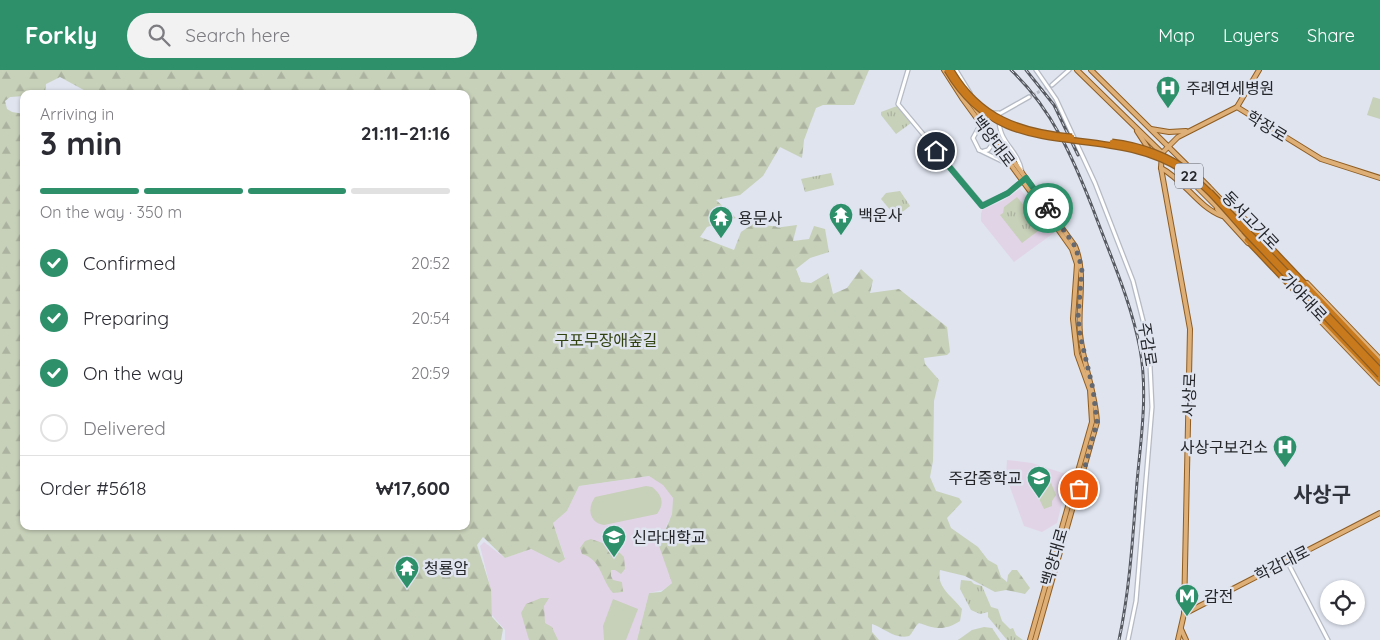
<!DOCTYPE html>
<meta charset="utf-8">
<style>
:root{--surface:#fff;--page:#f2f2f3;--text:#2b2b33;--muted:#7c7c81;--line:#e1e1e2;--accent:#2e906b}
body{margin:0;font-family:Quicksand,"Noto Sans KR",sans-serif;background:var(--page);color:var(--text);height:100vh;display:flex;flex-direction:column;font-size:19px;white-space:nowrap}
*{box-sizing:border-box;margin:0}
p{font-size:16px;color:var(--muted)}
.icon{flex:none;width:28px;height:28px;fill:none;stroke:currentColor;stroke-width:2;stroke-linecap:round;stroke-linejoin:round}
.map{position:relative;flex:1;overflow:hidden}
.drawer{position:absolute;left:20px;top:20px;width:450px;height:440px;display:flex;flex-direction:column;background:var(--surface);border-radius:10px;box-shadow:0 1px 4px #0004}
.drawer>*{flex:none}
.buttons{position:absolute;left:1320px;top:510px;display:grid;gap:10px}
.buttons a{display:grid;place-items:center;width:45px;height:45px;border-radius:50%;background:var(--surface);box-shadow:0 1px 4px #0004;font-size:25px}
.pin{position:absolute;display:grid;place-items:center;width:42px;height:42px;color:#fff;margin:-21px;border:2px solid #fff;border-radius:50%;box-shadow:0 1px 5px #0007}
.courier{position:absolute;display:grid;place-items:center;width:50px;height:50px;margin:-25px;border:4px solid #2e906b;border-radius:50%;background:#fff;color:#222;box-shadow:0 1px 6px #0007}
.headline em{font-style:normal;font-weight:700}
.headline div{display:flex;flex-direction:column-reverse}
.headline{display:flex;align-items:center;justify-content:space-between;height:85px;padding:0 20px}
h1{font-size:32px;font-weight:700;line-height:38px}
.bar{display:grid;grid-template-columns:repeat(4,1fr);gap:8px 5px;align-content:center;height:60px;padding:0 20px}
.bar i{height:6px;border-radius:4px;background:var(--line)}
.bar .selected{background:var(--accent)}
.bar p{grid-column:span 4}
.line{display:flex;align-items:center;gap:12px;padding:0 20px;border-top:1px solid var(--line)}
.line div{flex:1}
ol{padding:0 20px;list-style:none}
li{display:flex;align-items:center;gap:15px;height:55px}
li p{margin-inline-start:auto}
li .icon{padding:5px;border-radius:50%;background:var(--accent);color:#fff;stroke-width:4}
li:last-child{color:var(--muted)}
li i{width:28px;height:28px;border:2px solid var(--line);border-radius:50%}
header{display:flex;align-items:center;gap:30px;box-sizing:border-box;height:70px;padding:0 25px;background:var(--accent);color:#fff}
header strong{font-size:24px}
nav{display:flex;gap:28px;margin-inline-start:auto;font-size:18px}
.search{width:350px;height:45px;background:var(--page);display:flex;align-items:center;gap:12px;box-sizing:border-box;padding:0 18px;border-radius:28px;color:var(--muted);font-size:19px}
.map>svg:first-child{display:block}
.education{fill:#e2d4e7}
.forest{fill:url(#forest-firs);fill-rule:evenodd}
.park{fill:url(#park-tufts)}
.pitch{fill:#c7d0b9}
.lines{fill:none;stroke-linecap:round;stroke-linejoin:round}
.minor-tunnel{stroke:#babec8;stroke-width:3;stroke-dasharray:3 1.5;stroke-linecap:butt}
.minor-casing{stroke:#b5bac4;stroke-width:5.5}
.major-casing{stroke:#8f5d22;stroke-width:6}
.highway-casing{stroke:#8f5d22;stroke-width:7}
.minor{stroke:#fff;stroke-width:3}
.major{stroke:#deaf77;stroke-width:4}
.highway{stroke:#c87a1d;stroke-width:4.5}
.rail-casing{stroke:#575a60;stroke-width:3}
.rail{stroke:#dfe4ef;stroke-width:1;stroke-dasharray:4;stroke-linecap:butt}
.highway-bridge-casing{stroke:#8f5d22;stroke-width:7;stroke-linecap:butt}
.highway-bridge{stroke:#c87a1d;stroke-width:4.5}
.done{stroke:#65686f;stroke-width:5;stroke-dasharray:0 9}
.route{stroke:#2e906b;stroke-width:6}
.labels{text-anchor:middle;stroke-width:5;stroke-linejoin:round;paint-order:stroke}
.shield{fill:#dfe4ef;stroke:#5c5f65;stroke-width:1}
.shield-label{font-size:15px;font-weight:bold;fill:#24262a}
.poi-label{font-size:16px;fill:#24262a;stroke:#dfe4ef;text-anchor:start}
.street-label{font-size:16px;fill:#24262a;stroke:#dfe4ef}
.park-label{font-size:16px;fill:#334211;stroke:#dfe4ef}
.district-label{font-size:21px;font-weight:bold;fill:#30333c;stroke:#dfe4ef}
</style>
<header>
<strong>Forkly</strong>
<div class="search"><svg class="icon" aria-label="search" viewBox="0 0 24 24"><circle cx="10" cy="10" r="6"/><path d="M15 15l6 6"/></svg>Search here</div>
<nav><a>Map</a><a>Layers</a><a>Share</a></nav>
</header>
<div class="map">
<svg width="1380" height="570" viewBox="0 0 1380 570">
<defs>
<pattern id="forest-firs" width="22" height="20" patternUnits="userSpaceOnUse" patternTransform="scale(1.25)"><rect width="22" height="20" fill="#c7d0b9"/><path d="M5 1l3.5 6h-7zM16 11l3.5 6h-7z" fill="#abb29f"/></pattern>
<pattern id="park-tufts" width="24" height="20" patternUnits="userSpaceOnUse" patternTransform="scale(1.25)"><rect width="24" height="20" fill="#c7d0b9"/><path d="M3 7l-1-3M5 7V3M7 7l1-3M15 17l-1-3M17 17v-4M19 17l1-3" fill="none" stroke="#abb29f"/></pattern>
</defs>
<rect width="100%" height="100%" fill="#dfe4ef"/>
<g class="education">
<path d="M 1020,119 L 1055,162 L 1014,192 L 981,151 L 981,144 L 982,140 L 1004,130 Z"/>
<path d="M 1007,390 L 1032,393 L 1069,405 L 1057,453 L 1042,462 L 1024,456 L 1006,406 Z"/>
<path d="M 649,406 L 663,414 L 673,428 L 672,444 L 666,457 L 672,513 L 663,520 L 649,523 L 637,570 L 505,570 L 505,560 L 492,545 L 490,516 L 480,476 L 484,472 L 505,488 L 531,479 L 559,493 L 565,488 L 553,453 L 567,441 L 579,416 Z"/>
</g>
<g class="forest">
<path d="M 0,0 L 869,0 L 854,35 L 823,35 L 816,38 L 804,70 L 802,88 L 780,77 L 763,106 L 740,125 L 716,130 L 736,148 L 707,157 L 700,167 L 734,180 L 741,162 L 753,154 L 782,157 L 797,155 L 793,171 L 809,169 L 814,156 L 825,159 L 829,182 L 810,188 L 796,199 L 801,212 L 811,213 L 828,203 L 833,224 L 847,218 L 861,199 L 873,210 L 870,223 L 899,219 L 947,257 L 950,282 L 947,285 L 924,288 L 925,294 L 939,310 L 934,331 L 933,391 L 930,407 L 936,421 L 959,428 L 962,432 L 947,448 L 951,458 L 978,477 L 988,490 L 997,495 L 1001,507 L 1007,512 L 1008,505 L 1012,500 L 1017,500 L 1030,518 L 1025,524 L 1006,520 L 995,522 L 965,506 L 940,500 C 936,517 952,526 962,539 L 960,551 C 944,561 936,559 919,553 C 914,557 913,563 909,566 C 896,570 882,557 872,554 L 872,562 L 879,570 L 637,570 L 649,523 L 661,522 L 672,513 L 659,476 L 672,444 L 673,428 L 663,415 L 649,406 L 579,416 L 567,441 L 553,453 L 565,489 L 559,493 L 531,479 L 505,488 L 483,467 L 477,475 L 491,519 L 492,547 L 503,559 L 501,570 L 0,570 ZM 60,7 L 91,24 L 466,24 L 466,456 L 24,456 L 24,44 L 12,42 L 7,39 L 5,31 L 10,27 L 24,26 L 24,24 L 45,24 L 46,14 Z"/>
<path d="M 591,469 L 614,477 L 624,487 L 625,499 L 621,504 L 615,500 L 611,500 L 611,506 L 613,510 L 622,512 L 623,522 L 613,523 C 601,510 602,490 582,484 L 580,478 L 585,471 Z"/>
<path d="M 541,528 L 549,528 L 544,536 L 545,553 L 552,557 L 558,570 L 529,570 L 521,543 L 526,534 Z"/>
<path d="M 984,557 L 992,558 L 1000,570 L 958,570 L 972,560 Z"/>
</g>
<g class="park">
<path d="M 897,36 L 911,53 L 896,64 L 881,45 L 881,42 Z"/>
<path d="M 831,103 L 834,115 L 805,122 L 801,109 Z"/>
<path d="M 900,121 L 910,136 L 896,147 L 881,129 L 886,123 Z"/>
<path d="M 1017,127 L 1042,158 L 1022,173 L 1000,145 L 1003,143 L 1004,137 Z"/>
<path d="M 961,510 L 971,511 L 974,514 L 982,516 L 991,537 L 998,539 L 1002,551 L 1010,559 L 1013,558 L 1016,565 L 1023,570 L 1007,570 L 988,547 L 988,542 L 980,544 L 971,540 L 960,519 Z"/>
</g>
<g class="pitch">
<path d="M 1373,27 L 1380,29 L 1380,49 L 1367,45 Z"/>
<path d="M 1040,405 L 1049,408 L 1056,425 L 1052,431 L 1052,436 L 1044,439 L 1030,410 Z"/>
<path d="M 646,416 L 652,417 C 662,425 665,433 657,444 L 604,455 C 589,453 587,438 595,427 Z"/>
<path d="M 613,529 L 638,539 L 626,570 L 604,570 L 603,556 Z"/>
</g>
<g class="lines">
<g class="minor-tunnel">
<path d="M 1029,27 L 1052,15"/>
<path d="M 978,59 L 988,51"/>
</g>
<defs>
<g id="minor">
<path d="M 908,0 L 898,34 L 982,135 L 1008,123 L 1026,108"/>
<path d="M 956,0 L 970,23"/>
<path d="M 1036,0 L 1056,29 L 1095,113 L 1133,211 L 1149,274 L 1152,337 L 1136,531 L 1128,570"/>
<path d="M 1052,15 L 1069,0"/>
<path d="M 993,43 L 999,43 C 997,75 1017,76 1022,102"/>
<path d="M 999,44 L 1029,27"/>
<path d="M 978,59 L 973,68 L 979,80"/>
<path d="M 979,80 L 1012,96"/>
<path d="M 984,81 L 988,80 L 994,72"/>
<path d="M 1287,491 L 1328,570"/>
</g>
<g id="major">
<path d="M 944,0 L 962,28 L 1060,162 L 1072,179 L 1077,194 L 1073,249 L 1077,284 L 1090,320 L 1092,352 L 1030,570"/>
<path d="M 1077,0 L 1163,84"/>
<path d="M 1091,0 L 1209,117 L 1380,297"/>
<path d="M 970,31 L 1075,176 C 1087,205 1077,234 1080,264 C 1083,294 1095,321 1097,352 L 1035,570"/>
<path d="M 1237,37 L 1259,0"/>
<path d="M 1151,59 L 1169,62 L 1186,61"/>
<path d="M 1137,61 L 1150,81"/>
<path d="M 1162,83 L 1161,98 L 1190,259 L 1184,544 L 1178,570"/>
<path d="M 1162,83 L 1178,67 L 1237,37 L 1321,89 L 1380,108"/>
<path d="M 1161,98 C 1184,110 1198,137 1222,146"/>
<path d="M 1181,101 L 1241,161"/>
<path d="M 1230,135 L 1252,156"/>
<path d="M 1217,139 L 1248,173"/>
<path d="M 1307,213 L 1380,289"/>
<path d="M 1307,237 L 1380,313"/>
<path d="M 1184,544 L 1380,443"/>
<path d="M 1181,559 L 1186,570"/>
</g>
<g id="highway">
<path d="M 1254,160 L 1380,293"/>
<path d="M 1247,170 L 1380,310"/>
</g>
</defs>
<use href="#minor" class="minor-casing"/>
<use href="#major" class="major-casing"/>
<use href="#highway" class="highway-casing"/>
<use href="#minor" class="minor"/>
<use href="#major" class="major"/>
<use href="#highway" class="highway"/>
<defs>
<g id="rail">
<path d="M 1011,0 C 1052,39 1073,88 1093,139 C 1110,185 1131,231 1140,279 C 1148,323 1141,368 1137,412 C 1133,464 1130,518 1119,570"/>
<path d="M 1026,0 L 1054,35 L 1078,85"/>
</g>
</defs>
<use href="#rail" class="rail-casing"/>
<use href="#rail" class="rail"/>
<defs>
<g id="highway-bridge">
<path d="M 947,0 C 1005,100 1101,48 1184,101 C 1209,117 1230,146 1251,168 C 1294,213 1337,259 1380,305"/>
<path d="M 951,0 C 979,48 1019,62 1072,67"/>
<path d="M 1112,72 C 1139,75 1171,86 1192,104"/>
<path d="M 1210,122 L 1380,300"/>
<path d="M 1245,153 L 1254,160"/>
</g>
</defs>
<use href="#highway-bridge" class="highway-bridge-casing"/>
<use href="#highway-bridge" class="highway-bridge"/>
</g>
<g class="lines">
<path class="done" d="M 1048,138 L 1075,176 L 1082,198 L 1078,247 L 1080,265 L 1093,319 L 1097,352 L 1079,419"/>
<path class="route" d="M 936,81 L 982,136 L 1008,123 L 1026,108 L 1048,138"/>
</g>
<defs>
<symbol id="hospital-pin" viewBox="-11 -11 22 30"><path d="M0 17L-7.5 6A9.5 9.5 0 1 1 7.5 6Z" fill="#2e906b" stroke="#dfe4ef"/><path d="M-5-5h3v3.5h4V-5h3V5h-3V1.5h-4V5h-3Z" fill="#fff"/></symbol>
<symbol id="temple-pin" viewBox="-11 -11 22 30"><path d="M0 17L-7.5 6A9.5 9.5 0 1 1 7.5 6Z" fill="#2e906b" stroke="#dfe4ef"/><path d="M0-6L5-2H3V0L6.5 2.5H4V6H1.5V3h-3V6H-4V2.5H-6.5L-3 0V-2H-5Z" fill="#fff"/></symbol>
<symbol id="school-pin" viewBox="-11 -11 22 30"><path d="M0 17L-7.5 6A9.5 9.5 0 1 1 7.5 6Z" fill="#2e906b" stroke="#dfe4ef"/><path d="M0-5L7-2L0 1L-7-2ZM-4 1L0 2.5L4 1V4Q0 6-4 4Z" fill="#fff"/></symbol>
<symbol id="university-pin" viewBox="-11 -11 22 30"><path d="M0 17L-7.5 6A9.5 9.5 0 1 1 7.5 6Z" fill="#2e906b" stroke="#dfe4ef"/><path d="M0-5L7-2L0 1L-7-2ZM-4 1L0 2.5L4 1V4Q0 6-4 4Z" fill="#fff"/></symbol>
<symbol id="metro-pin" viewBox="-11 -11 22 30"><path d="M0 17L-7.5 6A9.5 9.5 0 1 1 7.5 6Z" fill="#2e906b" stroke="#dfe4ef"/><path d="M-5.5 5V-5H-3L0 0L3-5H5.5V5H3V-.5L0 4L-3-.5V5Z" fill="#fff"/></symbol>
</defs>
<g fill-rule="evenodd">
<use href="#hospital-pin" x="1154" y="4" width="28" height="38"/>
<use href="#temple-pin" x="827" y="131" width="28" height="38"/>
<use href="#temple-pin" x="707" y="134" width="28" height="38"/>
<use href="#hospital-pin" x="1271" y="363" width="28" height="38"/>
<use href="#school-pin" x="1025" y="394" width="28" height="38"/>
<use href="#university-pin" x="600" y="453" width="28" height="38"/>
<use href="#temple-pin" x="393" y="484" width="28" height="38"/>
<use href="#metro-pin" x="1173" y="512" width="28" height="38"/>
</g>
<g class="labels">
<rect class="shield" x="1175" y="93.5" width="28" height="25" rx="4"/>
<g class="shield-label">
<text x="1189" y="111">22</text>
</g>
<g class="poi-label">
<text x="1186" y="24">주례연세병원</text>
<text x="858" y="151">백운사</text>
<text x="738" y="154">용문사</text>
<text x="1268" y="383" text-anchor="end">사상구보건소</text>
<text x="1022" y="414" text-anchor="end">주감중학교</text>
<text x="632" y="473">신라대학교</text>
<text x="424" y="504">청룡암</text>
<text x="1204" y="532">감전</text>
</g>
<g class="street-label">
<text transform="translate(1267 56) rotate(31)" y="6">학장로</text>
<text transform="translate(994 71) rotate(53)" y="6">백양대로</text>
<text transform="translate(1251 150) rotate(46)" y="6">동서고가로</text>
<text transform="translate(1304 227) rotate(47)" y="6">가야대로</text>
<text transform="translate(1148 274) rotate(81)" y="6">주감로</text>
<text transform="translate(1189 325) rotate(-88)" y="6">사상로</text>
<text transform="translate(1054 487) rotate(-74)" y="6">백양대로</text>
<text transform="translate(1282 493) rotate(-27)" y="6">학감대로</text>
</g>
<g class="park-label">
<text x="606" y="276">구포무장애숲길</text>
</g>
<g class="district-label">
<text x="1322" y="432">사상구</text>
</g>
</g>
</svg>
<div class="buttons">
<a><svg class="icon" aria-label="locate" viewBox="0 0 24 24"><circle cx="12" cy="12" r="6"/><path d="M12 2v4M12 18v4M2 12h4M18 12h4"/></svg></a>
</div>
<div class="pin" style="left:1079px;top:419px;background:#ea580c"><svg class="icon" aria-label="bag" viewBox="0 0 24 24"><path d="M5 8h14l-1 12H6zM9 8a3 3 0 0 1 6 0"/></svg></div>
<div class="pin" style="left:936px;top:81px;background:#1f2937"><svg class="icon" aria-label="home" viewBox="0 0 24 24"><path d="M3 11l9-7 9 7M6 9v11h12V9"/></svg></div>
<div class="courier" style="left:1048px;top:138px"><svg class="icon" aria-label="bike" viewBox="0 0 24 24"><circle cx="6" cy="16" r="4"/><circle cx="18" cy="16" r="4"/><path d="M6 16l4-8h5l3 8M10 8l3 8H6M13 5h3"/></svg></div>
<section class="drawer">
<div class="headline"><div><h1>3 min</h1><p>Arriving in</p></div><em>21:11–21:16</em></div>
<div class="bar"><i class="selected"></i><i class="selected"></i><i class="selected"></i><i></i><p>On the way · 350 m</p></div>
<ol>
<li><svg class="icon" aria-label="check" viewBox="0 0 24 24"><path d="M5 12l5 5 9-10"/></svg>Confirmed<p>20:52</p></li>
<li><svg class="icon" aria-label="check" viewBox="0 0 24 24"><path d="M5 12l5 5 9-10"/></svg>Preparing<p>20:54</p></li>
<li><svg class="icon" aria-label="check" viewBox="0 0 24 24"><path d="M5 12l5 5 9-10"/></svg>On the way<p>20:59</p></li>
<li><i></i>Delivered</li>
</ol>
<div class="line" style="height:65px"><div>Order #5618</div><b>₩17,600</b></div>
</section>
</div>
